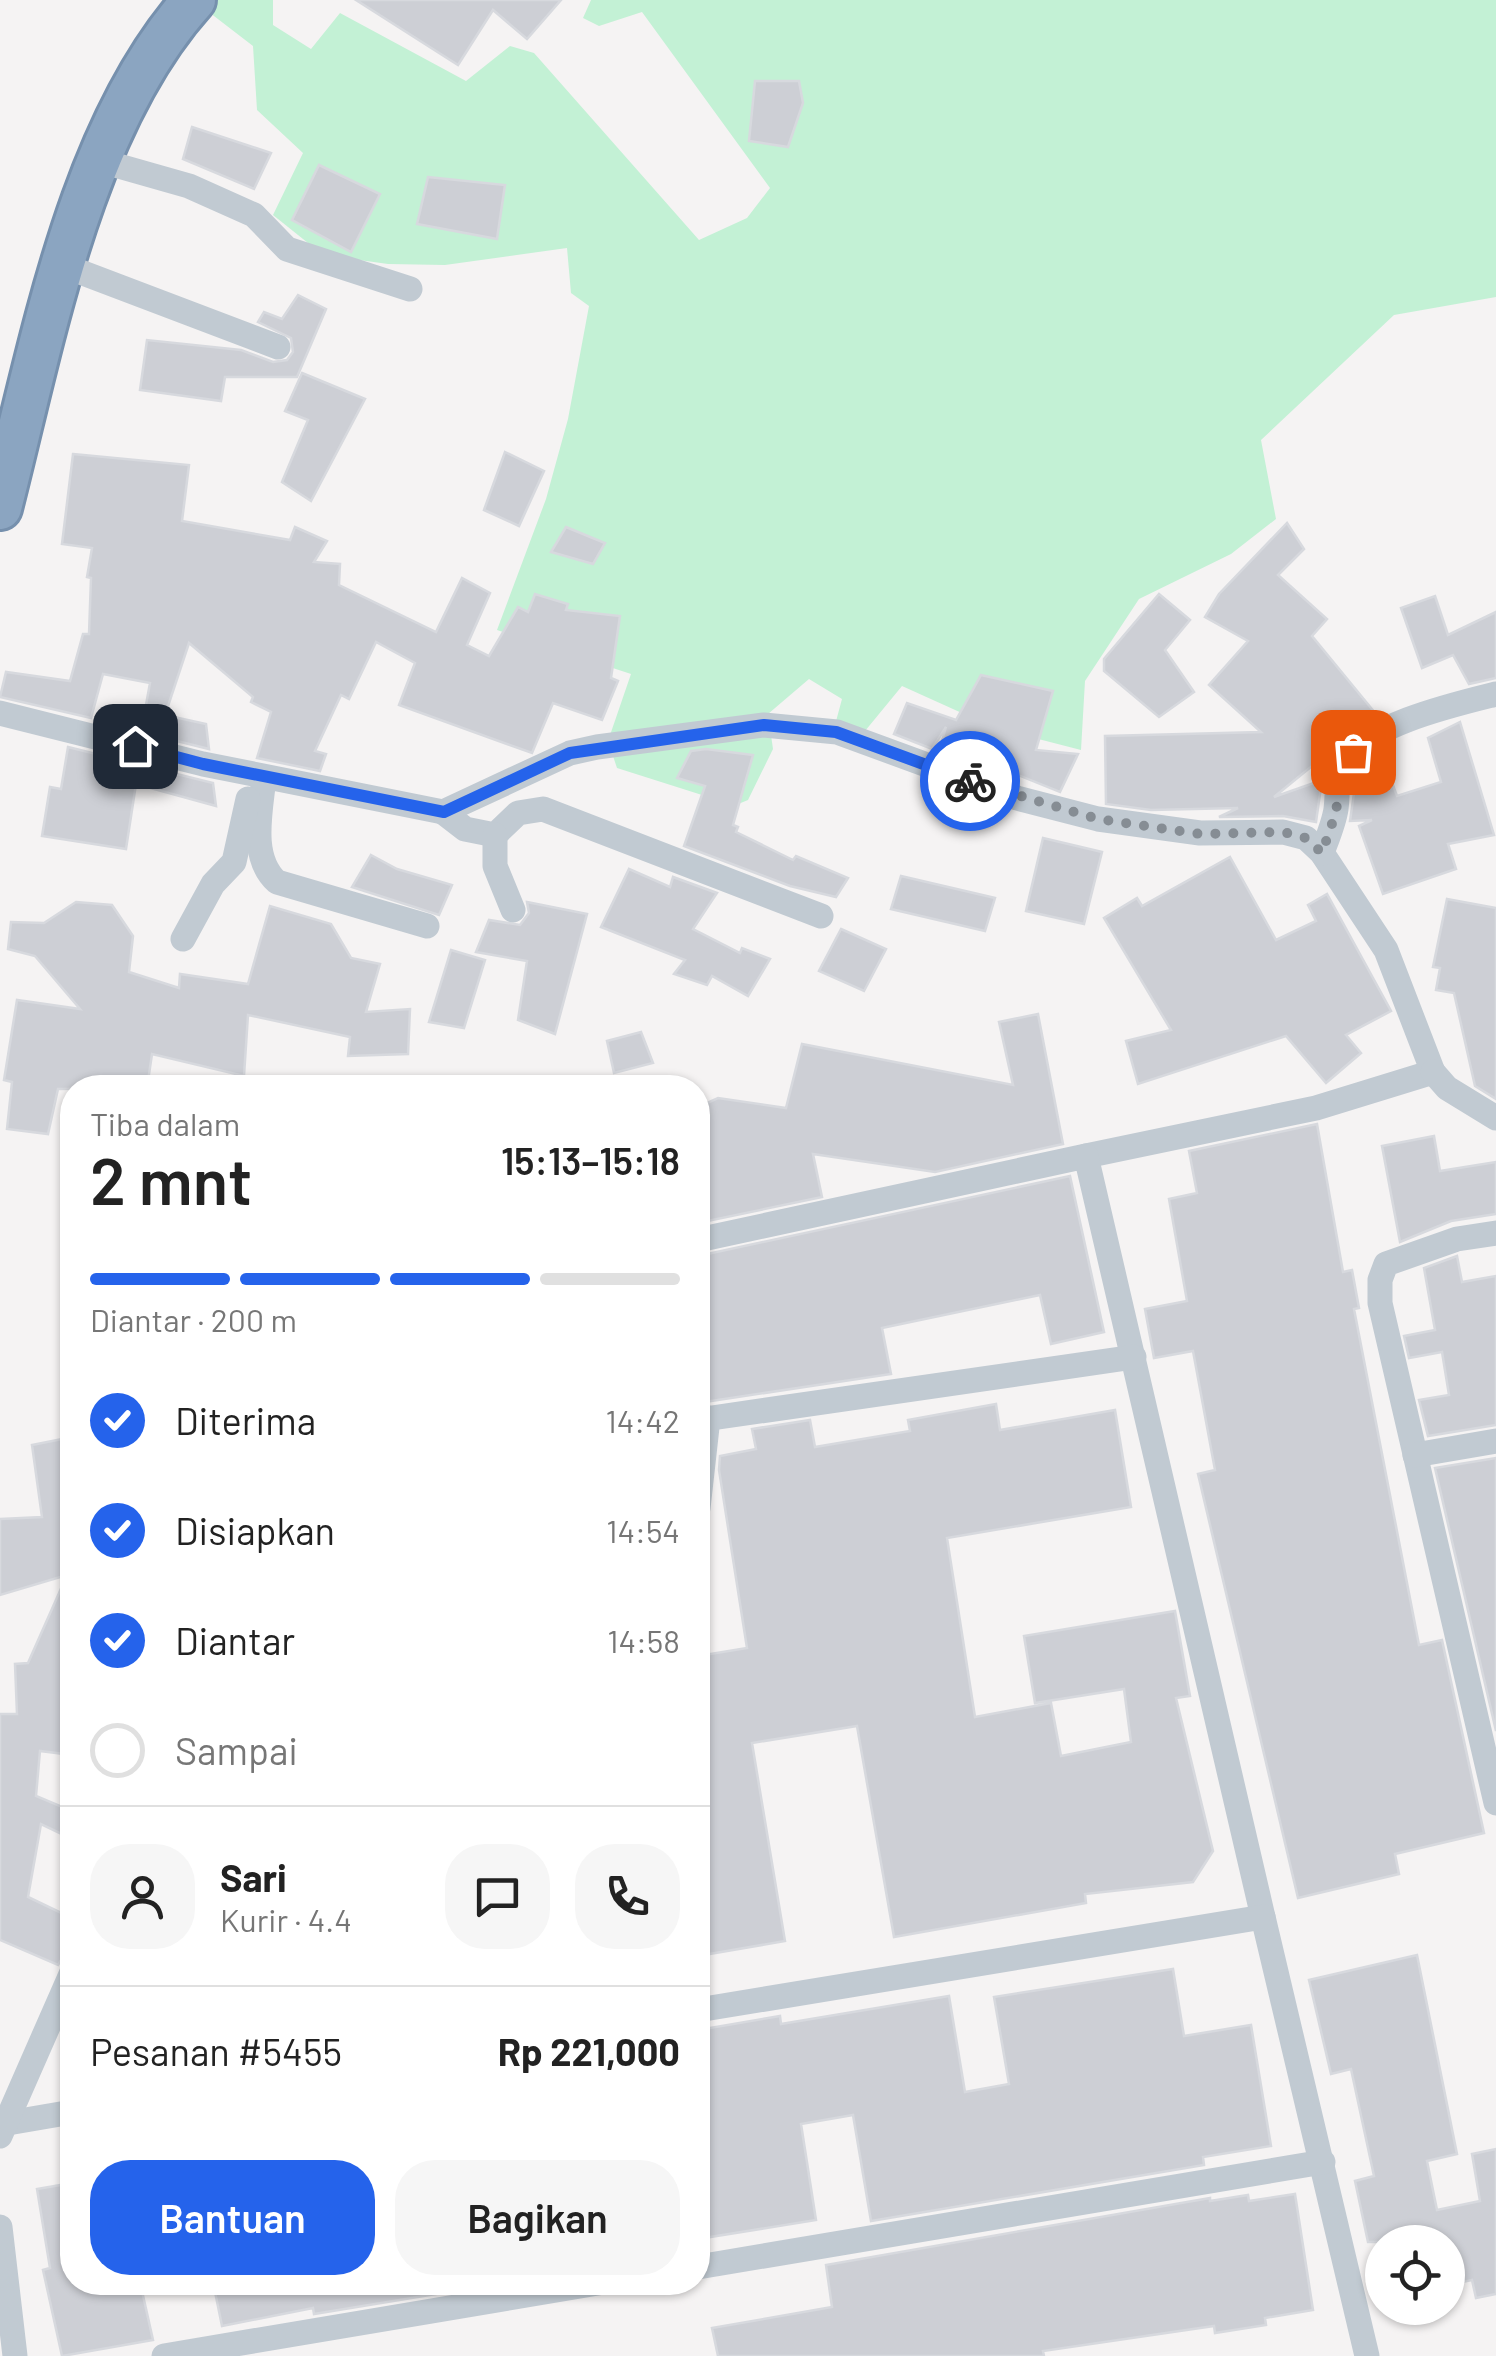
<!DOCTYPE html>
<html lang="id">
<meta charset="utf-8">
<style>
:root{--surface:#fff;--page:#f6f6f6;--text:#222;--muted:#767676;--line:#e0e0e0;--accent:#2563eb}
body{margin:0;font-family:Barlow,sans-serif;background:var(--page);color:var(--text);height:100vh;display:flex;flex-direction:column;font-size:38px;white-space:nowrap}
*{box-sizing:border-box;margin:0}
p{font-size:32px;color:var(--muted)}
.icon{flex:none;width:55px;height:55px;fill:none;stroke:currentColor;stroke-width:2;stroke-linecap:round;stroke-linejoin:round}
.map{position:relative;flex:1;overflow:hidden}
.panel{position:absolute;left:60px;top:1075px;width:650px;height:1220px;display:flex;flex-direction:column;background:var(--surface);border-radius:40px;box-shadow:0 2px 8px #0004}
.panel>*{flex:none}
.tools{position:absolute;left:1365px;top:2225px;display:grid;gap:20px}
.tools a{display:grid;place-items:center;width:100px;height:100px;border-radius:50%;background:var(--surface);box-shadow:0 2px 8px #0004;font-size:50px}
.pin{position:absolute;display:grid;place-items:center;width:85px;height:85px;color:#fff;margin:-42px;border-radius:20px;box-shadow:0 5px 15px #0006}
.courier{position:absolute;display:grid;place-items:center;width:100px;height:100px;margin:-50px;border:8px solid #2563eb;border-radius:50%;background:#fff;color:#222;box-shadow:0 2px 12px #0007}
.overview em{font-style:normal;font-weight:600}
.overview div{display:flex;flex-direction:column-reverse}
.overview{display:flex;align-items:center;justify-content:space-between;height:170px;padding:0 30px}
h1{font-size:65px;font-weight:600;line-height:75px}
.bar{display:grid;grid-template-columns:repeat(4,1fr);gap:15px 10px;align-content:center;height:120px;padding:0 30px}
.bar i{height:12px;border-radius:8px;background:var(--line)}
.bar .current{background:var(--accent)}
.bar p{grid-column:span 4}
.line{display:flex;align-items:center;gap:25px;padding:0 30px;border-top:2px solid var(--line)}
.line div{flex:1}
.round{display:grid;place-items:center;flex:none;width:105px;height:105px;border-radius:40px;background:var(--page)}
ol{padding:0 30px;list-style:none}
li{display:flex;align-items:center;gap:30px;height:110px}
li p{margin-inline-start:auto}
li .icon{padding:10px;border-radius:50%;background:var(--accent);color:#fff;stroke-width:4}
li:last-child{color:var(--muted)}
li i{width:55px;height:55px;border:5px solid var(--line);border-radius:50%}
.cta{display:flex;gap:20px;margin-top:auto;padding:20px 30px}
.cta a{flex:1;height:115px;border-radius:40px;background:var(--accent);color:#fff;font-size:40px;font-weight:600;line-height:115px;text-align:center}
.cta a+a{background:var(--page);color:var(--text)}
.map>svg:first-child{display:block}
.green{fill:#c3f1d5}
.building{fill:#cdcfd5;stroke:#d7d9de;stroke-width:2.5}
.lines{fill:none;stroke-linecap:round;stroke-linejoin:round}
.highway-casing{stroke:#7690ad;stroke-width:48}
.street{stroke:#c1cad2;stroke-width:25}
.highway{stroke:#8ba5c1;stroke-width:42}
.done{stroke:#868d94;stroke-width:10;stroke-dasharray:0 18}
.route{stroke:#2563eb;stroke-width:12}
</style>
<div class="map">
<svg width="1496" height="2356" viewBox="0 0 1496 2356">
<rect width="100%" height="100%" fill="#f5f3f3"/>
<path class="green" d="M 207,0 L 273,0 L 273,25 L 311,49 L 340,13 L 466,81 L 510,46 L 534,53 L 699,240 L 747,218 L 770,188 L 642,12 L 599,26 L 583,18 L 591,0 L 1496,0 L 1496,297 L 1394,315 L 1261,440 L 1276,519 L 1231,554 L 1139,599 L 1085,681 L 1081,750 L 995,728 L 902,686 L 865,731 L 835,725 L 842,699 L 809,679 L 768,714 L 773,749 L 748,800 L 709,816 L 702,795 L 617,768 L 608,741 L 631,674 L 497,630 L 546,499 L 568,419 L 589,306 L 571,293 L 567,248 L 445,265 L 388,264 L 323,255 L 273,215 L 303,153 L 257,110 L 253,46 L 201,6 Z"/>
<g class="building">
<path d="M 356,0 L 561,0 L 527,39 L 493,10 L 458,65 Z"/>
<path d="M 755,81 L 799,81 L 803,103 L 788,147 L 749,141 Z"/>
<path d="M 192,127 L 271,153 L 254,189 L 183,159 Z"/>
<path d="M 319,165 L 380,194 L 351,252 L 292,220 Z"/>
<path d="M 428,177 L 505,185 L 497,239 L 417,224 Z"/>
<path d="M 298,295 L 326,309 L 297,377 L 225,377 L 221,401 L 140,390 L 147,340 L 241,350 L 273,362 L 287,360 L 293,352 L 291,338 L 258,322 L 264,312 L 282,319 Z"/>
<path d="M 302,373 L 365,399 L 311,501 L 282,482 L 308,420 L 285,411 Z"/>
<path d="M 505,452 L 544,471 L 519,526 L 484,510 Z"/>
<path d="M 73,454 L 189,465 L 182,521 L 290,540 L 295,527 L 327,541 L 314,562 L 340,564 L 339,585 L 436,632 L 462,578 L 490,593 L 467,645 L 489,656 L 518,607 L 528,612 L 535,594 L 568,604 L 566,610 L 620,616 L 611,678 L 618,681 L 602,720 L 553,703 L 532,753 L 399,705 L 415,663 L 376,642 L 349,699 L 341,695 L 315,751 L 326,754 L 320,771 L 257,758 L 271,712 L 251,702 L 253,697 L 189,643 L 165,715 L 206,724 L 209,749 L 141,732 L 150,683 L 103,674 L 91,718 L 0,697 L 6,672 L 70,681 L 83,634 L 89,634 L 91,578 L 87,577 L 92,548 L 62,544 Z"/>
<path d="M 1287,523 L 1304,549 L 1278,575 L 1327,619 L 1312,636 L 1376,714 L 1274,797 L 1322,780 L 1316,822 L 1283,816 L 1219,817 L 1238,808 L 1151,810 L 1106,804 L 1105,736 L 1261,732 L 1209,685 L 1248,641 L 1205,617 L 1219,594 Z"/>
<path d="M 566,527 L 605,543 L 593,564 L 551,552 Z"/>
<path d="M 1159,594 L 1190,620 L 1165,650 L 1194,692 L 1159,717 L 1104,671 L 1104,659 Z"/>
<path d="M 1435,596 L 1448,635 L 1496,612 L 1496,678 L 1469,684 L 1453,655 L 1422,668 L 1401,608 Z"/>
<path d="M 981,675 L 1053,691 L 1036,750 L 1078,754 L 1060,792 L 998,767 L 996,772 L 939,751 L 946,727 L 932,749 L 894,734 L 907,703 L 956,720 Z"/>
<path d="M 1460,722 L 1494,835 L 1448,844 L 1456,869 L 1383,894 L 1359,826 L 1372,820 L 1350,821 L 1357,772 L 1383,758 L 1397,796 L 1441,782 L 1428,738 Z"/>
<path d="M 68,747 L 213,783 L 216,806 L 136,784 L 126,849 L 42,836 L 50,787 L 61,789 Z"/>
<path d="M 706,749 L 753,755 L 733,825 L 738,827 L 736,832 L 793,860 L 796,856 L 848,878 L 836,897 L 790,886 L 684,846 L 705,786 L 677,778 L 691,751 Z"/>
<path d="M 1043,838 L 1102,852 L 1084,924 L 1026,911 Z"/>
<path d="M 371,855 L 397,869 L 452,885 L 439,915 L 352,887 Z"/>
<path d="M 1230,857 L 1276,940 L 1316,921 L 1308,905 L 1327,894 L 1391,1011 L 1346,1035 L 1361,1053 L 1326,1083 L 1286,1036 L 1138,1084 L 1126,1041 L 1171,1030 L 1104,918 L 1137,898 L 1142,906 Z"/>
<path d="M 629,869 L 670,887 L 673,877 L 717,893 L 693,929 L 740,953 L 742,948 L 770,959 L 748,996 L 712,976 L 707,985 L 674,974 L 685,960 L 601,927 Z"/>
<path d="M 901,876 L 995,898 L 985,931 L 891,909 Z"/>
<path d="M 1447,899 L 1496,908 L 1496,1099 L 1475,1086 L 1454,993 L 1436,990 L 1440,968 L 1433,967 Z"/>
<path d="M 76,902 L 112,905 L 133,936 L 129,972 L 179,988 L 180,974 L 248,984 L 270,906 L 331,924 L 351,958 L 380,964 L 366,1012 L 410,1009 L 408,1054 L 348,1056 L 350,1037 L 248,1015 L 244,1076 L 152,1054 L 147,1088 L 58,1089 L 48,1134 L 7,1129 L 12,1082 L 4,1080 L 17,1000 L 80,1009 L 35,956 L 8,949 L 11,922 L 44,923 Z"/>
<path d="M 527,902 L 587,914 L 555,1034 L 518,1020 L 527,961 L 476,952 L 489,920 L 520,925 L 529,913 Z"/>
<path d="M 841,929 L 886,949 L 864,991 L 819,971 Z"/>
<path d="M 451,950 L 485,960 L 464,1028 L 429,1022 Z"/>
<path d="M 1038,1014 L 1063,1144 L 935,1172 L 813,1154 L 822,1197 L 698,1223 L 698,1107 L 718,1098 L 786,1108 L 802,1044 L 1013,1085 L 999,1022 Z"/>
<path d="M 641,1032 L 653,1063 L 614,1073 L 607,1041 Z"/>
<path d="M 1317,1124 L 1343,1272 L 1352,1270 L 1359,1308 L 1354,1309 L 1419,1645 L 1442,1640 L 1484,1833 L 1395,1854 L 1399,1874 L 1298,1898 L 1198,1474 L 1215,1470 L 1193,1351 L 1154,1358 L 1145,1309 L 1187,1301 L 1169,1199 L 1197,1193 L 1189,1151 Z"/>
<path d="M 1434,1136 L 1440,1171 L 1496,1162 L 1496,1214 L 1451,1221 L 1400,1242 L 1382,1146 Z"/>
<path d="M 1070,1176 L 1104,1332 L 1051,1344 L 1040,1295 L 882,1328 L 891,1374 L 698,1403 L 698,1256 Z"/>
<path d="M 1457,1256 L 1462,1282 L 1496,1276 L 1496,1425 L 1428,1436 L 1419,1400 L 1449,1395 L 1442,1352 L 1409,1358 L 1404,1336 L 1435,1330 L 1424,1268 Z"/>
<path d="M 996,1404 L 1000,1430 L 1115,1410 L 1131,1507 L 947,1538 L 975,1717 L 1051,1703 L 1061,1756 L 1131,1742 L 1124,1689 L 1035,1703 L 1024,1636 L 1175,1611 L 1190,1696 L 1176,1698 L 1213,1851 L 1193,1882 L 1085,1894 L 1086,1903 L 894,1937 L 857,1726 L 752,1743 L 785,1941 L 698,1956 L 698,1656 L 747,1648 L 719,1470 L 720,1456 L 756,1449 L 752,1429 L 810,1420 L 815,1447 L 910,1431 L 908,1420 Z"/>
<path d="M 72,1437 L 72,1755 L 40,1751 L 36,1796 L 72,1811 L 72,1839 L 41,1824 L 28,1897 L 72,1918 L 72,1942 L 58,1965 L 0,1940 L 0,1714 L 17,1714 L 15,1664 L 28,1663 L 67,1575 L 0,1595 L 0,1519 L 42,1517 L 32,1445 Z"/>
<path d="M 1496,1458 L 1496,1731 L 1435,1468 Z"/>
<path d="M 1417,1955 L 1457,2154 L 1427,2161 L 1437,2210 L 1480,2201 L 1472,2154 L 1496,2149 L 1496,2294 L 1476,2298 L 1472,2280 L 1448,2285 L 1448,2242 L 1368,2242 L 1355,2181 L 1374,2176 L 1351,2069 L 1331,2074 L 1309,1980 Z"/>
<path d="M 1173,1969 L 1184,2036 L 1251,2025 L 1271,2146 L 1203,2157 L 1204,2165 L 871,2221 L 853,2115 L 801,2124 L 816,2220 L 698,2239 L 698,2030 L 780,2016 L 781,2024 L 949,1996 L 965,2092 L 1009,2084 L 994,1997 Z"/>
<path d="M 72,2183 L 72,2282 L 140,2282 L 153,2340 L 62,2356 L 43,2270 L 50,2268 L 37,2189 Z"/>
<path d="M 1295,2194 L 1313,2310 L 1265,2318 L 1266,2325 L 1215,2333 L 1214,2326 L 1043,2351 L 1044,2356 L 718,2356 L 712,2328 L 832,2307 L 826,2265 L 1210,2198 L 1210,2201 L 1248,2195 L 1249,2201 Z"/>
<path d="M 213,2282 L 479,2282 L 479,2287 L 314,2314 L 313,2308 L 222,2326 Z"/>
</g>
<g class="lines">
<defs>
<path id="highway" d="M 0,508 C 42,345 79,128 194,0"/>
</defs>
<use href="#highway" class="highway-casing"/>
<g class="street">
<path d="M 101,161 L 189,186 L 254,215 L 287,249 L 410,289"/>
<path d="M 62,265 L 278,347"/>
<path d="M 0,713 L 203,764 L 443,812 L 570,753 L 597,747 L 764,725 L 837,732 L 1017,798 L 1098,819 L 1200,833 L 1283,832 L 1306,838 L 1322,853 L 1386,950 L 1433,1072 L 1316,1108 L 1086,1156"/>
<path d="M 264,777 C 261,810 249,857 277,882 L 427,926"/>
<path d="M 443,812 L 465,829 L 495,835 L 518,813 L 543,809 L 821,916"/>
<path d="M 495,835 L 495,866 L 513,910"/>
<path d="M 1322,853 C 1327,839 1334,823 1336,809 C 1338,794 1336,776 1343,763 C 1364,725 1456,704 1496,694"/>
<path d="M 183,939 L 213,884 L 234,862 L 248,799"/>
<path d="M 1433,1072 L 1447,1088 L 1496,1118"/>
<path d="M 1496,1233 L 1457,1239 L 1386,1264 L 1380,1280 L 1380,1303 L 1496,1803"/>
<path d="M 698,1240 L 1086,1156 L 1263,1917"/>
<path d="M 698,1420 L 1134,1357"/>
<path d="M 1415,1455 L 1496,1441"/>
<path d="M 698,1508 L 708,1418"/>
<path d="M 698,2010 L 1263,1917 L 1367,2356"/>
<path d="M 2,2124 L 72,2112"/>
<path d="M 0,2136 L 72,1972"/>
<path d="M 0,2227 L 15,2356"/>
<path d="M 698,2267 L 1323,2162"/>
<path d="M 164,2356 L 604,2282"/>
</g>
<use href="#highway" class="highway"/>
</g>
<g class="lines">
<path class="done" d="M 970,781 L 1098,819 L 1200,834 L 1283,832 L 1306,838 L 1322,853 L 1336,812 L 1342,764 L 1353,752"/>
<path class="route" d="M 135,746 L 203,764 L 444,812 L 570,753 L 764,725 L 836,732 L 970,781"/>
</g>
</svg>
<div class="tools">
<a><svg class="icon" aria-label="locate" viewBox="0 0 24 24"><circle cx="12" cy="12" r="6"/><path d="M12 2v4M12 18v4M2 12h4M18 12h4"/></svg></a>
</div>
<div class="pin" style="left:1353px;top:752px;background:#ea580c"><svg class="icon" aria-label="bag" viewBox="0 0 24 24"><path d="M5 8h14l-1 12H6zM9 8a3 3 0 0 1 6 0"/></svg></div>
<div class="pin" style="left:135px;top:746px;background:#1f2937"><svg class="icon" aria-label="home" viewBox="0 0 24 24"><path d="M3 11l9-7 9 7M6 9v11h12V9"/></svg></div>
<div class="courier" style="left:970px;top:781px"><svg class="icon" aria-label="bike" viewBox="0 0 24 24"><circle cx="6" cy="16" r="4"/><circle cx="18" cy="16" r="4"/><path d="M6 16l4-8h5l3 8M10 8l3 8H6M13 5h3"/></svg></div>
<section class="panel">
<div class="overview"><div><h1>2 mnt</h1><p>Tiba dalam</p></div><em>15:13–15:18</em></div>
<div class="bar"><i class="current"></i><i class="current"></i><i class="current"></i><i></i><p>Diantar · 200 m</p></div>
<ol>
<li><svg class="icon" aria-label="check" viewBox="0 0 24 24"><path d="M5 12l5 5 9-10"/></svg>Diterima<p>14:42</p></li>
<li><svg class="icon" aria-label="check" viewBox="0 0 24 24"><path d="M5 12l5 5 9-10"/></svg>Disiapkan<p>14:54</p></li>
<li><svg class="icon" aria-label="check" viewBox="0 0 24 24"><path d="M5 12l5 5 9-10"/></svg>Diantar<p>14:58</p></li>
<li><i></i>Sampai</li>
</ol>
<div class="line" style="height:180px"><a class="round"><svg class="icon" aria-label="person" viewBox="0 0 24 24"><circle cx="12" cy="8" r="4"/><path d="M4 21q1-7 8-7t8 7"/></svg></a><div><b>Sari</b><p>Kurir · 4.4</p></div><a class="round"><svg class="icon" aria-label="chat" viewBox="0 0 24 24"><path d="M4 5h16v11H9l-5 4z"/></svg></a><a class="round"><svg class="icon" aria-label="phone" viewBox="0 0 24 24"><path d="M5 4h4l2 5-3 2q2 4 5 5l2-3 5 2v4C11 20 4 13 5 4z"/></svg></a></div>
<div class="line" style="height:130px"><div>Pesanan #5455</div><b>Rp 221,000</b></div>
<div class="cta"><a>Bantuan</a><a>Bagikan</a></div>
</section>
</div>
